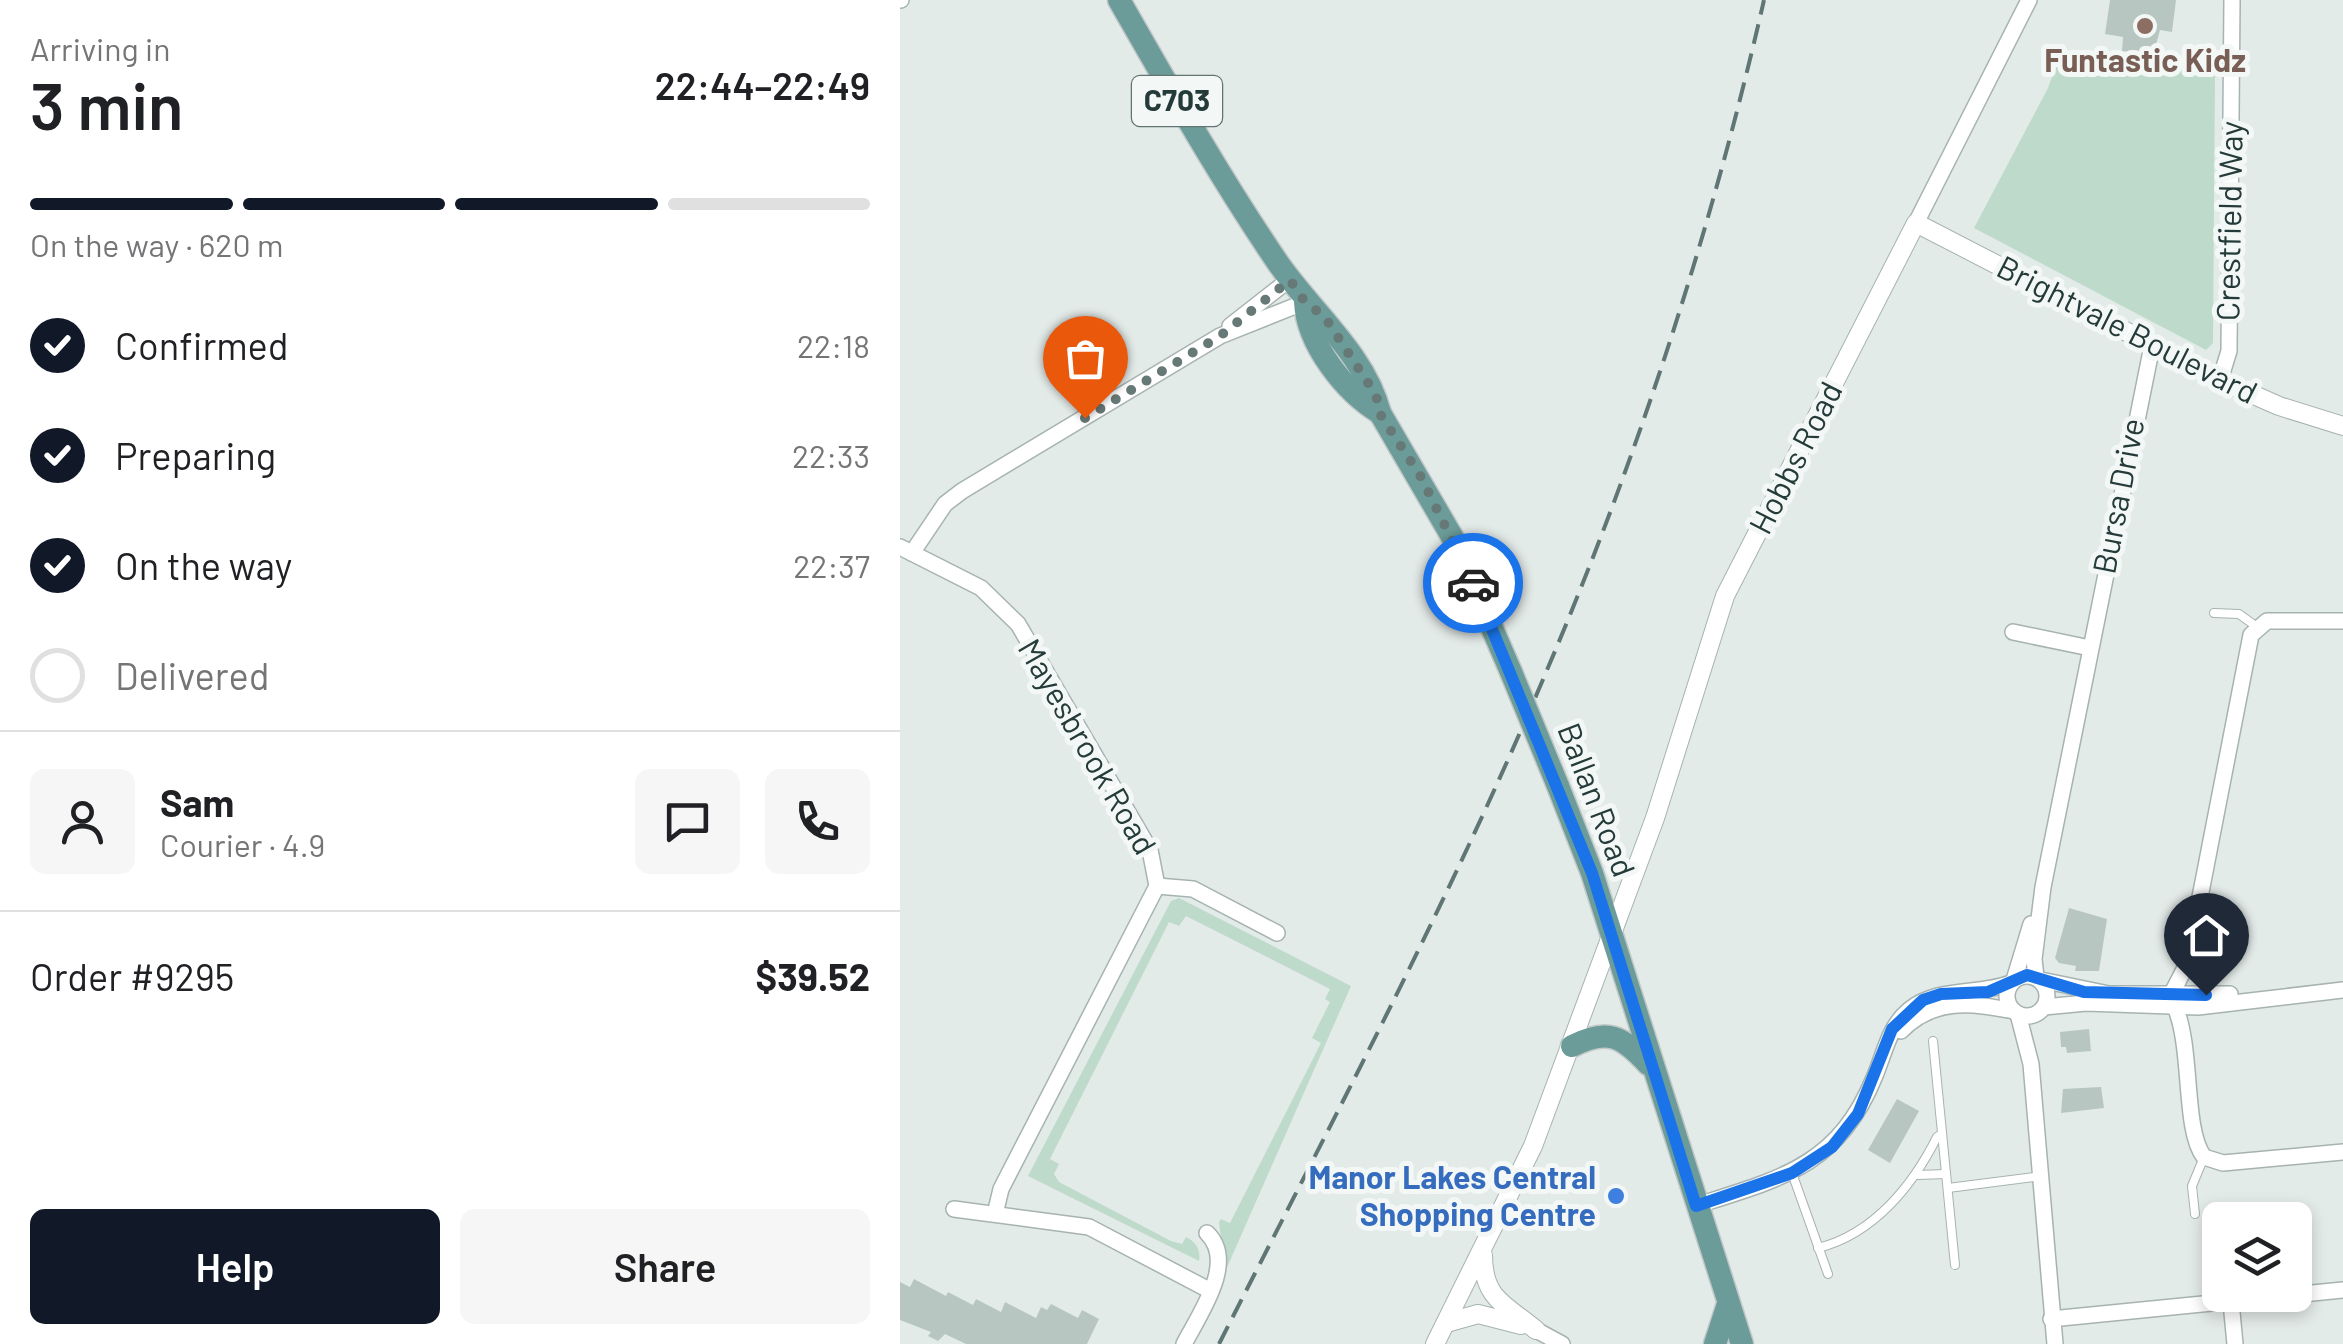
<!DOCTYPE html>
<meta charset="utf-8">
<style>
:root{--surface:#fff;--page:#f6f6f6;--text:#202124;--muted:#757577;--line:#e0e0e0;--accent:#111827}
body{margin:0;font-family:Barlow,sans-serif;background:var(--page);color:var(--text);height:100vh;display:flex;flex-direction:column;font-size:38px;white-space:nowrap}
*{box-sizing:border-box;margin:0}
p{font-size:32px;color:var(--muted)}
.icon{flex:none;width:55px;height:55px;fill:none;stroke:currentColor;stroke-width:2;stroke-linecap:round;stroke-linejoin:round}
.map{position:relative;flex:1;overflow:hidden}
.details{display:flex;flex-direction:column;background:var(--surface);width:900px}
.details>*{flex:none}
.fabs{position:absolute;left:1302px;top:1202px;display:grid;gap:20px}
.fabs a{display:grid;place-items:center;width:110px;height:110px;border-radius:15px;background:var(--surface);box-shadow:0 5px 15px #0003;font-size:50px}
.pin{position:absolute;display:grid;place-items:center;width:85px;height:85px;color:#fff;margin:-102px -42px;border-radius:50% 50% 50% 0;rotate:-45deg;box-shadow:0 0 10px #0007}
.pin .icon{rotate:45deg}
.courier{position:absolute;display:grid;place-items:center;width:100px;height:100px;margin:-50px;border:8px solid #1a73e8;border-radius:50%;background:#fff;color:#222;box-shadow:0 2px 12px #0007}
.headline em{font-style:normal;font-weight:600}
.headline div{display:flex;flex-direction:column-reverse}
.headline{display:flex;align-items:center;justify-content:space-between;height:170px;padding:0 30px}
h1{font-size:65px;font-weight:600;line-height:75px}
.bar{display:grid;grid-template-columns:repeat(4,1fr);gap:15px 10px;align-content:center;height:120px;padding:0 30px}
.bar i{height:12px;border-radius:8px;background:var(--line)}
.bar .selected{background:var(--accent)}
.bar p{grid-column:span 4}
.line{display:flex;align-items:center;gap:25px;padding:0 30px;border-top:2px solid var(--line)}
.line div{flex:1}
.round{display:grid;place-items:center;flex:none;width:105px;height:105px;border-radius:15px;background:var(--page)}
ol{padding:0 30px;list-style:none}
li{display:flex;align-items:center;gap:30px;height:110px}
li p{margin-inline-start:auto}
li .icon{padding:10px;border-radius:50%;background:var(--accent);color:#fff;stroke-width:4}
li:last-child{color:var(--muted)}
li i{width:55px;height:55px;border:5px solid var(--line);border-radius:50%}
.button{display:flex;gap:20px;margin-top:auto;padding:20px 30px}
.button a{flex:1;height:115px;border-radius:15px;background:var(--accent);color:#fff;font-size:40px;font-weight:600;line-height:115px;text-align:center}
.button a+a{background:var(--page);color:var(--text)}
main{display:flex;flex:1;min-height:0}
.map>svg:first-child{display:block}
.green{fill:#bedacb}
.building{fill:#b8c6c2}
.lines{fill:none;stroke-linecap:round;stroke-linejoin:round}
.service-casing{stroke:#a6b3b1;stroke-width:10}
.minor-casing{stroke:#a6b3b1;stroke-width:18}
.tertiary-casing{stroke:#a6b3b1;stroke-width:20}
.primary-casing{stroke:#c2c8c8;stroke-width:25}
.service{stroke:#fff;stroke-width:8}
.minor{stroke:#fff;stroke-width:15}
.tertiary{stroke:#fff;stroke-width:18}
.primary{stroke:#6c9c99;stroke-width:22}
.rail{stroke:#5f7674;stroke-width:4;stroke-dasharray:20 10;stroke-linecap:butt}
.primary-bridge-casing{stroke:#c2c8c8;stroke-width:25;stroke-linecap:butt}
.primary-bridge{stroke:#6c9c99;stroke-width:22}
.done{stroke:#677977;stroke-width:10;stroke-dasharray:0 18}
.route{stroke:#1a73e8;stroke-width:12}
.education-dot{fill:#8d6e63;stroke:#f3f8f6;stroke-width:4}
.shop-dot{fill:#3f7fe0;stroke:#f3f8f6;stroke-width:4}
.labels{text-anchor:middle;stroke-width:10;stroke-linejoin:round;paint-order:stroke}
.shield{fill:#f3f8f6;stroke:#627472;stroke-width:2.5}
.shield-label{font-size:30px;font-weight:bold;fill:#243b39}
.education-label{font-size:32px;font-weight:bold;fill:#785e54;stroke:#f3f8f6}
.street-label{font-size:32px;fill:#243b39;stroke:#f3f8f6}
.shop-label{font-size:32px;font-weight:bold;fill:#366cbe;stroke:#f3f8f6;text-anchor:end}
</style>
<main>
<section class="details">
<div class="headline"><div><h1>3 min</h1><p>Arriving in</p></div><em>22:44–22:49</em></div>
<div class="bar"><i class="selected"></i><i class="selected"></i><i class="selected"></i><i></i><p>On the way · 620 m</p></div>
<ol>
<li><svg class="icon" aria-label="check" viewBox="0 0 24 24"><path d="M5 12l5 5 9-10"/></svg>Confirmed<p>22:18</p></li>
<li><svg class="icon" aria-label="check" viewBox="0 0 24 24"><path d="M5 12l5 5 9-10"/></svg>Preparing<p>22:33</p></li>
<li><svg class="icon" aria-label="check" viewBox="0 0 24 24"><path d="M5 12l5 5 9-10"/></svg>On the way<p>22:37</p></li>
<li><i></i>Delivered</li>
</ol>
<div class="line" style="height:180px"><a class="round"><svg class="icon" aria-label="person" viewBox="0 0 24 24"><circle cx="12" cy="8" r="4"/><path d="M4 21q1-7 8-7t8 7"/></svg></a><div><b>Sam</b><p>Courier · 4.9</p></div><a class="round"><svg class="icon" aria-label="chat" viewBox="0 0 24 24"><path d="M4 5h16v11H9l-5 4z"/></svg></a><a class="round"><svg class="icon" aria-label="phone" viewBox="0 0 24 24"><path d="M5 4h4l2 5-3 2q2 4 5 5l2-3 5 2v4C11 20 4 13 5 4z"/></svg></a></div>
<div class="line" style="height:130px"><div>Order #9295</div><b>$39.52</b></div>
<div class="button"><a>Help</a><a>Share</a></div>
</section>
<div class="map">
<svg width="1443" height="1344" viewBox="0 0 1443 1344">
<rect width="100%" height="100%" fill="#e3ebe9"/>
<g class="green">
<path d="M 1161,52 L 1315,73 L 1313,343 L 1306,350 L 1074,228 L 1148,88 Z"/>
<path d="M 279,898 L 451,986 L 325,1272 L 319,1222 L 321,1219 L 330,1223 L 421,1043 L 412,1038 L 430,1002 L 425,999 L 430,989 L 286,916 L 279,926 L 269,922 L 150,1159 L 159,1164 L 154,1174 L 159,1182 L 271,1241 L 282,1244 L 286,1237 C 296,1242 301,1250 299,1261 L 128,1176 L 271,901 Z"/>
</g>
<g class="building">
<path d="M 1210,0 L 1276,0 L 1272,32 L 1260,30 L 1253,55 L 1222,51 L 1223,37 L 1205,34 Z"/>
<path d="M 1169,908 L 1207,919 L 1199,971 L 1175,971 L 1176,966 L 1159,963 L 1155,958 Z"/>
<path d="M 1189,1029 L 1191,1051 L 1167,1053 L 1166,1047 L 1161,1047 L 1160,1032 Z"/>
<path d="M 1201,1087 L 1204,1108 L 1161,1113 L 1163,1089 Z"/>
<path d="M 997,1099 L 1019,1111 L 990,1163 L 968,1150 Z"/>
<path d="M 14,1279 L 46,1296 L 48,1292 L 73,1305 L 76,1299 L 101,1312 L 105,1302 L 136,1318 L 141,1307 L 147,1310 L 151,1304 L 178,1318 L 182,1310 L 199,1319 L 187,1344 L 66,1344 L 45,1334 L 38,1341 L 28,1336 L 31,1332 L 0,1320 L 0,1282 L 10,1287 Z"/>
</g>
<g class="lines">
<defs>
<g id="service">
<path d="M 1314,613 L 1339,614 L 1357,627"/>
<path d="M 1033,1041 L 1055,1265"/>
<path d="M 892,1173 L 928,1274"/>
<path d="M 1018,1175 L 1046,1174"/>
<path d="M 1048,1188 L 1142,1176"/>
<path d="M 1295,1214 L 1292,1186 L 1304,1157"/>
<path d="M 918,1248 C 974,1234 1013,1185 1037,1137 L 1042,1134"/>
</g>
<g id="minor">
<path d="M 0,0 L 1,0"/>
<path d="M 1016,223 L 1129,0"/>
<path d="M 330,326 L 390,279"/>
<path d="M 1320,380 L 1329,351 L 1332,0"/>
<path d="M 0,547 L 81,588 L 118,624 L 250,850 L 257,886 L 101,1189 L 95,1214"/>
<path d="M 12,553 L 45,504 L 62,491 L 320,336 L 405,302"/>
<path d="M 1113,632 L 1190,648"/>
<path d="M 257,886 L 293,889 L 377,933"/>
<circle cx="1127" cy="996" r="20"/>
<path d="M 1136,977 L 1134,959 L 1143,887 L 1252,346"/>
<path d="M 1114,980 L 1131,924"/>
<path d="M 1141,980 L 1209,994 L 1330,994"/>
<path d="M 1271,995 L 1287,964 L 1351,635 L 1367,621 L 1443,621"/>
<path d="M 1144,1007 L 1186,1003 L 1298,1007 L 1443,990"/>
<path d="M 1275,1007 C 1293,1048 1283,1130 1304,1157 L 1323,1163 L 1443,1152"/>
<path d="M 1118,1014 L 1131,1064 L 1155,1344"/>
<path d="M 1001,1031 C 1034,997 1072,1003 1114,1011"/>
<path d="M 795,1206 C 880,1179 938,1166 974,1078 C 984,1055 989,1026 1009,1010 C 1039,986 1077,996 1111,983"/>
<path d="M 54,1209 L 189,1227 L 309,1290"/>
<path d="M 1331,1302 L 1335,1344"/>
<path d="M 1151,1319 L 1443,1290"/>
<path d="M 636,1330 L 662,1344"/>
<path d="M 284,1344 C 300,1313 337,1262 307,1233"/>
</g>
<g id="tertiary">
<path d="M 583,1255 C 583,1299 605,1304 636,1330"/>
<path d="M 546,1323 L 578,1314 L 621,1325"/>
<path d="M 535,1344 L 633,1146 L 755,818 L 825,596 L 1016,223 L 1320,380 L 1379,406 L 1443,426"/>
</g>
<g id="primary">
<path d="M 219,0 C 270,89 320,178 378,263 C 411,311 465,354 480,413 L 554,540 L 611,672"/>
<path d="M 405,302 C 407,344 445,392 480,413"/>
<path d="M 658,786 L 692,873 L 842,1344"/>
<path d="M 672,1046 C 708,1028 722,1036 748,1064"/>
<path d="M 815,1344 L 828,1304"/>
</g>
</defs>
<use href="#service" class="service-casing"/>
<use href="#minor" class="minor-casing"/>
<use href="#tertiary" class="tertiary-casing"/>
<use href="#primary" class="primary-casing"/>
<use href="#service" class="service"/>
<use href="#minor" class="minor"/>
<use href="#tertiary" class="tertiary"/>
<use href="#primary" class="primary"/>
<path class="rail" d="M 319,1344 C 432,1121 550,900 647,670 C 739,454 812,228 864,0"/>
<defs>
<path id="primary-bridge" d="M 611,672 L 658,786"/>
</defs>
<use href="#primary-bridge" class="primary-bridge-casing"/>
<use href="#primary-bridge" class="primary-bridge"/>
</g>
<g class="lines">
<path class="done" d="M 185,418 L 320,336 L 390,280 L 405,302 L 424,316 L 476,395 L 480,414 L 521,477 L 573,583"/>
<path class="route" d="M 573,583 L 692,873 L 796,1206 L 892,1173 L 932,1147 L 958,1114 L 992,1029 L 1023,1000 L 1041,994 L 1088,992 L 1127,975 L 1184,992 L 1306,995"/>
</g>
<circle class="education-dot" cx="1245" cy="26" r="10"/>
<circle class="shop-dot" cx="716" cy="1196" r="10"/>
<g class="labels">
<rect class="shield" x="232" y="76" width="90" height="50" rx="8"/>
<g class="shield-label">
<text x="277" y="111">C703</text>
</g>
<g class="education-label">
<text x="1245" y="72">Funtastic Kidz</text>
</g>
<g class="street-label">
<text transform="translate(1330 221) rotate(-89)" y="11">Crestfield Way</text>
<text transform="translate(1227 330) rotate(27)" y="11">Brightvale Boulevard</text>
<text transform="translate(896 458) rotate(-63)" y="11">Hobbs Road</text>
<text transform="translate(1219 496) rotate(-79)" y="11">Bursa Drive</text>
<text transform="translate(187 747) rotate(60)" y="11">Mayesbrook Road</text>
<text transform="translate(696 800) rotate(69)" y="11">Ballan Road</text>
</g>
<g class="shop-label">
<text x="696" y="1189">Manor Lakes Central<tspan x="696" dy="37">Shopping Centre</tspan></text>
</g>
</g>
</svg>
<div class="fabs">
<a><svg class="icon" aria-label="layers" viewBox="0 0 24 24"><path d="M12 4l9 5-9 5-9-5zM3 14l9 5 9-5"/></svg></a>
</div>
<div class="pin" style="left:185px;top:418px;background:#ea580c"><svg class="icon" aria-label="bag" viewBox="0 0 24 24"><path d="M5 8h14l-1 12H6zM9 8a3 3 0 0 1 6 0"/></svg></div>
<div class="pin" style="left:1306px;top:995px;background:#1f2937"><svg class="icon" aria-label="home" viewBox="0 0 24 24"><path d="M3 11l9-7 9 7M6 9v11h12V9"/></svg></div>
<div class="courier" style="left:573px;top:583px"><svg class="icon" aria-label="car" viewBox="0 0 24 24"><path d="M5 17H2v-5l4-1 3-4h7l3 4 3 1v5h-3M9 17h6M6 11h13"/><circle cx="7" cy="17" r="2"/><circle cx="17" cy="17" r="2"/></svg></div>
</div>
</main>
